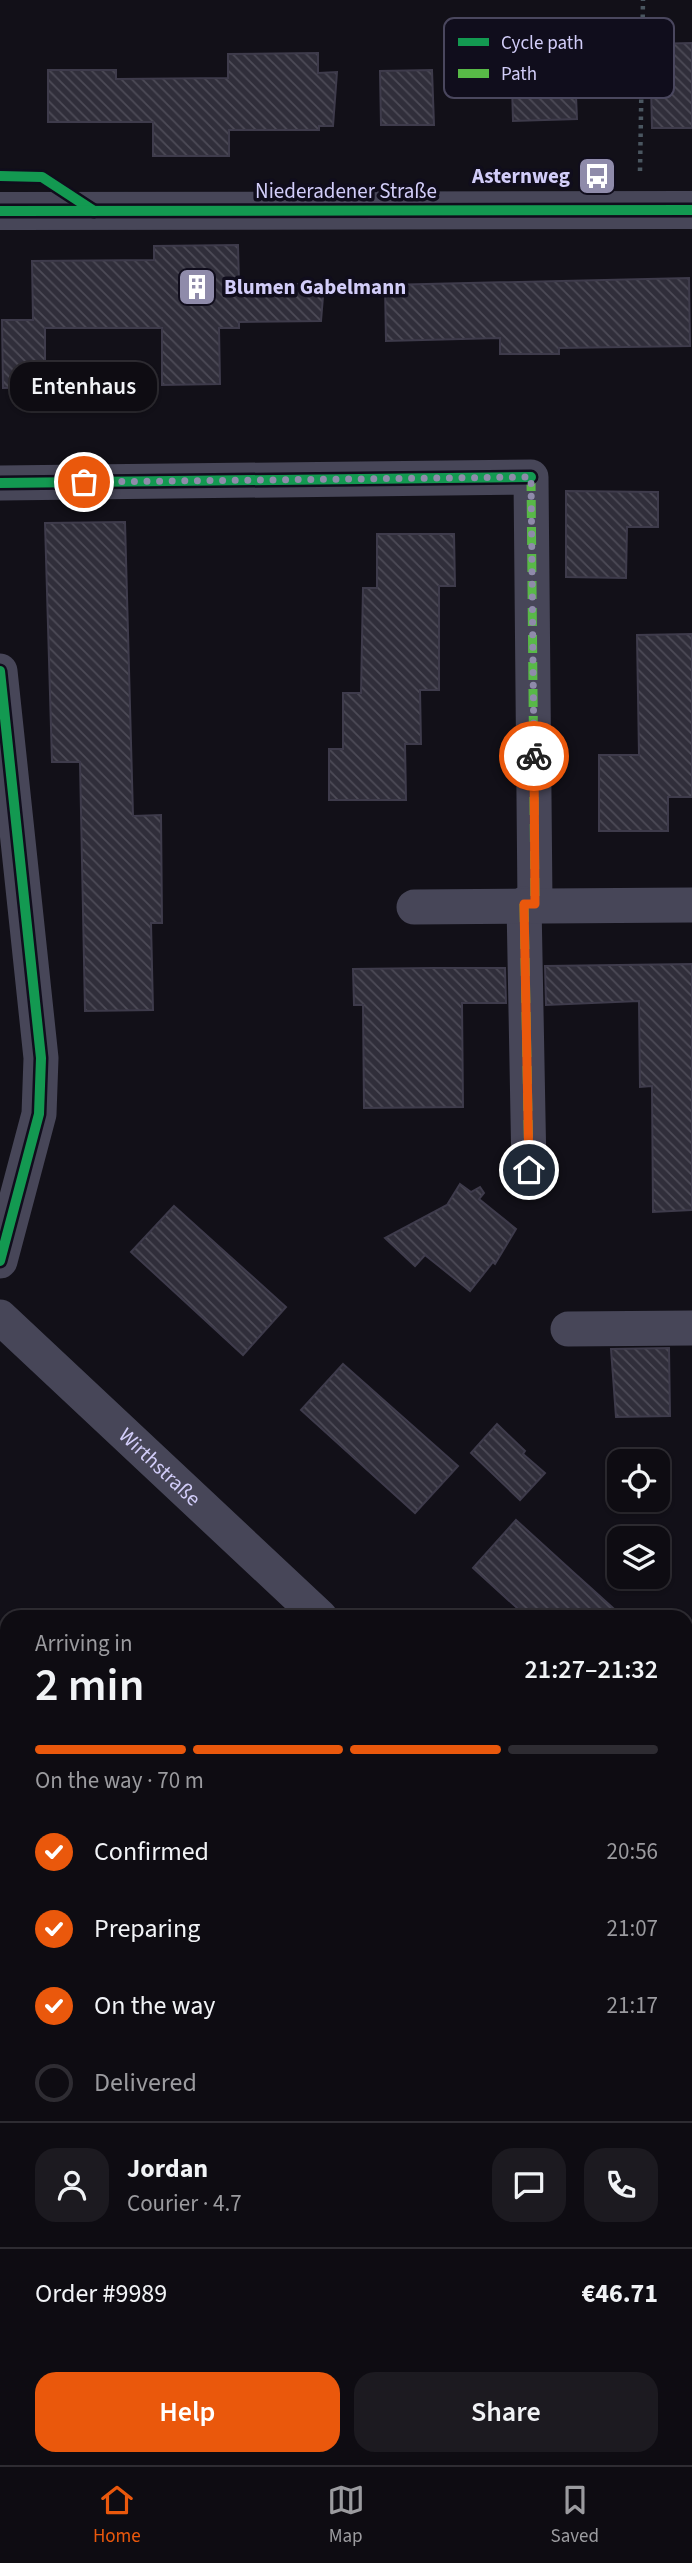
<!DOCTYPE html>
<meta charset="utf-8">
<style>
:root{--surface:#0e0c12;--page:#1c1a20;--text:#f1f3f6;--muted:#9b9b9f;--line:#2e2c32;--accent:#ea580c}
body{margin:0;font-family:"Source Sans 3",sans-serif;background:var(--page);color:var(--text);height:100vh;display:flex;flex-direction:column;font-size:26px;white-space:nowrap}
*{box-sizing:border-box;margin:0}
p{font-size:23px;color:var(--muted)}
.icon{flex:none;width:38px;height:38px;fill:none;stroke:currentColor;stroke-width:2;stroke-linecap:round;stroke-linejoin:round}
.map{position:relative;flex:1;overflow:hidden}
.drawer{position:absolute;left:0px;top:1610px;width:693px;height:856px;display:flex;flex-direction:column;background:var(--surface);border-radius:21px 21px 0 0;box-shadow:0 2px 5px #0004,0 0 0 2px var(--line)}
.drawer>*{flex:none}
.controls{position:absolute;left:607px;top:1449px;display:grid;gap:14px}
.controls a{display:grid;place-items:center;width:63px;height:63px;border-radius:14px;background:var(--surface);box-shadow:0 2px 5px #0004,0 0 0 2px var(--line);font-size:35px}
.pin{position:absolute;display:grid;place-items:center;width:60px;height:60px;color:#fff;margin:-30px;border:4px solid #fff;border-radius:50%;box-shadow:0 2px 7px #0007}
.courier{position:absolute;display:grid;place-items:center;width:70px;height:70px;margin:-35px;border:5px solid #ea580c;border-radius:50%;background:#fff;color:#222;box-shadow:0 2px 9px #0007}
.bubble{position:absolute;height:49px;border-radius:21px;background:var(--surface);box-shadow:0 2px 5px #0004,0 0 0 2px var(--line);font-size:23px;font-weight:600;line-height:49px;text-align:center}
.head em{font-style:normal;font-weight:600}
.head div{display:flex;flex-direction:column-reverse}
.head{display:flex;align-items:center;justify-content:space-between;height:119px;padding:0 35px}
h1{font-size:46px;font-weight:600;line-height:52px}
.bar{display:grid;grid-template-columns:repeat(4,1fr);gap:10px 7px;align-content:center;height:84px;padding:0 35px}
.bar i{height:9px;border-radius:5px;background:var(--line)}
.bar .on{background:var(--accent)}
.bar p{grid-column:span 4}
.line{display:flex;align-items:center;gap:18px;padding:0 35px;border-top:2px solid var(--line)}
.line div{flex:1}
.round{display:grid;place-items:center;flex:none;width:74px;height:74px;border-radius:21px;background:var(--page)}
ol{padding:0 35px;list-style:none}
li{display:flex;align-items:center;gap:21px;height:77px}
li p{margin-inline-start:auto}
li .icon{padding:7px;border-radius:50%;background:var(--accent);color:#fff;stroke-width:4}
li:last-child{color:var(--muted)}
li i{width:38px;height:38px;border:4px solid var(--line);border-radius:50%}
.primary-button{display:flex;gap:14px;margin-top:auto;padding:14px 35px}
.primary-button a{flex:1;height:80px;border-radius:21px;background:var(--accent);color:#fff;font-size:28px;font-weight:600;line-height:80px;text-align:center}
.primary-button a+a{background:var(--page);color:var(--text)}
.tab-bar{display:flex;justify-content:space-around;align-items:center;height:98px;border-top:2px solid var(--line);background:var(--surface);font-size:19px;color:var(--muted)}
.tab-bar a{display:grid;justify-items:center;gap:4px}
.tab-bar .on{color:var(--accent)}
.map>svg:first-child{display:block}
.building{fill:url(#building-back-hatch);stroke:#3e3b4b;stroke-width:2}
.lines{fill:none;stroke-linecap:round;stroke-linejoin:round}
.path{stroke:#4a5660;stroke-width:4.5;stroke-dasharray:3.5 5;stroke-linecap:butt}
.minor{stroke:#474658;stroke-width:35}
.tertiary{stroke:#474658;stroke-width:38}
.quiet{stroke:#58b947;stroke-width:9;stroke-dasharray:18 9;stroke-linecap:butt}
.cycleway-casing{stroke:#100d1c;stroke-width:15}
.cycleway{stroke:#139951;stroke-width:10}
.done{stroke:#8f8baa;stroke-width:7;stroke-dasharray:0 12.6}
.route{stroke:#ea580c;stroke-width:9}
.labels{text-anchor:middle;stroke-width:7;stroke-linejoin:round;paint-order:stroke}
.poi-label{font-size:21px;font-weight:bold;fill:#d2cdf9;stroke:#100d1c;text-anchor:end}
.street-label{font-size:21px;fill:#d2cdf9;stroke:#100d1c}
.key{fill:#100d1c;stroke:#4a475e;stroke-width:2}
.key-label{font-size:19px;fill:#d2cdf9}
</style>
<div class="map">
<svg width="692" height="2465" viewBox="0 0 692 2465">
<defs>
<pattern id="building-back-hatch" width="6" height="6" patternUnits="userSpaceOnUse" patternTransform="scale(1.75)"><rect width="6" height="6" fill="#302e3a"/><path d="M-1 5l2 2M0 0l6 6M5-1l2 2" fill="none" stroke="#4d4b57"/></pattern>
</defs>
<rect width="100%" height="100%" fill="#121018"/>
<g class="building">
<path d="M 692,43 L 692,128 L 652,128 L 650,44 Z"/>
<path d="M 574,49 L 577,119 L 513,121 L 511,51 Z"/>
<path d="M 318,53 L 318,73 L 337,72 L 333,126 L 319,126 L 319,130 L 229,130 L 229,156 L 153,156 L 153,122 L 48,122 L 48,70 L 116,70 L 116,79 L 228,78 L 228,54 Z"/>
<path d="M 432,70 L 434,125 L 381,125 L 380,71 Z"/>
<path d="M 238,245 L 239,284 L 324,284 L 321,321 L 239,322 L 239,328 L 219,328 L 220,384 L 162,385 L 162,328 L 45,328 L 45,387 L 3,388 L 2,320 L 33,320 L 32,261 L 154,260 L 154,246 Z"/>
<path d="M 689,278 L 690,346 L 559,348 L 559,354 L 500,354 L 500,338 L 386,341 L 385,285 Z"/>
<path d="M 566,491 L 658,492 L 658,527 L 627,527 L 626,578 L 566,577 Z"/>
<path d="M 125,522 L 133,816 L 161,815 L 162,923 L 151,923 L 153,1010 L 85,1011 L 80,762 L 52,762 L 45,523 Z"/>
<path d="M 377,534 L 454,534 L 455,586 L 439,586 L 439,690 L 420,690 L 421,744 L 405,744 L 406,800 L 329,800 L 329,749 L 343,749 L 343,693 L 361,693 L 363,588 L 377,588 Z"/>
<path d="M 692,634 L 692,797 L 668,797 L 668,831 L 599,831 L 599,755 L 639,755 L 637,635 Z"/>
<path d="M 692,964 L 692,1210 L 653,1212 L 652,1086 L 640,1087 L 639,1001 L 546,1005 L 545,966 Z"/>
<path d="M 432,968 L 505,968 L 506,1003 L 462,1003 L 463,1107 L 364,1108 L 363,1005 L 354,1005 L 353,969 Z"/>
<path d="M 460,1184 L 471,1192 L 480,1187 L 484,1193 L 479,1199 L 516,1229 L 495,1264 L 493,1262 L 470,1291 L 425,1255 L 415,1266 L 385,1238 L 447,1205 Z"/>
<path d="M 174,1206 L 286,1307 L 243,1355 L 131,1252 Z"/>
<path d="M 669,1348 L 670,1416 L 616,1417 L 611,1349 Z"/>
<path d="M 343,1364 L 458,1466 L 415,1513 L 301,1410 Z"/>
<path d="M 497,1424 L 525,1451 L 523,1454 L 545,1473 L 520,1500 L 471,1453 Z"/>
<path d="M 516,1520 L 572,1571 L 623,1617 L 527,1617 L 473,1568 Z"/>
</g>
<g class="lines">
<path class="path" d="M 640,171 L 643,0"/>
<g class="minor">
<path d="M 0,483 L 531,477 L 535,904"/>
<path d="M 0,671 L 41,1058 L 39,1114 L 0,1261"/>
<path d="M 524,904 L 529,1170"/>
<path d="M 414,907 L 692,905"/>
<path id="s1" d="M 0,1317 L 320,1617"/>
<path d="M 568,1329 L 692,1328"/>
<path d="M 686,1960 L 692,1965"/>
<path d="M 0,2241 L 7,2248"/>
<path d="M 238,2459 L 245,2465"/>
</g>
<path class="tertiary" d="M 0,211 L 692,210"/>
<g class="quiet">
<path d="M 527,477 L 531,477 L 535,904"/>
<path d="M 524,904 L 529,1170"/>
</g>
<defs>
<g id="cycleway">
<path d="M 0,176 L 42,177 L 94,211"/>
<path d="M 0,211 L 692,210"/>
<path d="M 0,483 L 531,477"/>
<path d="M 0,671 L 41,1058 L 39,1114 L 0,1261"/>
</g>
</defs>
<use href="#cycleway" class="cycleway-casing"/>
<use href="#cycleway" class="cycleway"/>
</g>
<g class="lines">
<path class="done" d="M 84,482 L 531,477 L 534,756"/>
<path class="route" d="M 529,1170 L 524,904 L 535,904 L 534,756"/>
</g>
<defs>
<symbol id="bus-square" viewBox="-11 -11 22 22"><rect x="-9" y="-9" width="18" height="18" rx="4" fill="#8f8baa" stroke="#100d1c"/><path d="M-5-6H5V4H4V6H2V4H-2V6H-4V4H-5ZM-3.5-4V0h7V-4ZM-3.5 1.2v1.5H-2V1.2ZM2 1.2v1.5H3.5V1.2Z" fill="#fff"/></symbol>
<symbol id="building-square" viewBox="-11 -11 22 22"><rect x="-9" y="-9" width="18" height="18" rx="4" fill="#8f8baa" stroke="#100d1c"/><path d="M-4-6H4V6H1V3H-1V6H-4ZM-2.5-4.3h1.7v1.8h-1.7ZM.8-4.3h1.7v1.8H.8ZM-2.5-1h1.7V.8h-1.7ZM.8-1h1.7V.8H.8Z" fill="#fff"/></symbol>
</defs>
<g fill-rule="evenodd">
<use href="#bus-square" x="575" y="154" width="44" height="44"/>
<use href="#building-square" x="175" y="265" width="44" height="44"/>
</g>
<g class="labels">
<g class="poi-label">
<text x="570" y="183">Asternweg</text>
<text x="224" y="294" text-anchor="start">Blumen Gabelmann</text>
</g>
<g class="street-label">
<text x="346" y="198">Niederadener Straße</text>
<text dy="7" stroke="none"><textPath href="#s1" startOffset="219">Wirthstraße</textPath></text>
</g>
</g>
<rect x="444" y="18" width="230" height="80" rx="10" class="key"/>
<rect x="458" y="38" width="31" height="8" fill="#139951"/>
<rect x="458" y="69" width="31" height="9" fill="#58b947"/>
<g class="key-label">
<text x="501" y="49">Cycle path</text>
<text x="501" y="80">Path</text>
</g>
</svg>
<div class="controls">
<a><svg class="icon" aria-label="locate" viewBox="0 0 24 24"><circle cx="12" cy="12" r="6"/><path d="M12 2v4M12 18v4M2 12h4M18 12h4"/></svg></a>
<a><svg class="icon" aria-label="layers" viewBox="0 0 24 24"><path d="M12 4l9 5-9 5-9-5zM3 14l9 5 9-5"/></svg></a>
</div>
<div class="pin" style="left:84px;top:482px;background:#ea580c"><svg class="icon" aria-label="bag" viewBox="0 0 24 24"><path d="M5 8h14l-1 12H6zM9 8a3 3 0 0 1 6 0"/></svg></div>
<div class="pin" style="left:529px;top:1170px;background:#1f2937"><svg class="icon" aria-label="home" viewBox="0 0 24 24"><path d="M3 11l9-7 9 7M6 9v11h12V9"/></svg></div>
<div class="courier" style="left:534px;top:756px"><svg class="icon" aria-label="bike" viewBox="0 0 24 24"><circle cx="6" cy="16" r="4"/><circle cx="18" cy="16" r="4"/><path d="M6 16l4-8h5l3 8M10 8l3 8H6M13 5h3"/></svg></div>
<div class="bubble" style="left:10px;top:362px;width:147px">Entenhaus</div>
<section class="drawer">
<div class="head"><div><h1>2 min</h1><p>Arriving in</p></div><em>21:27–21:32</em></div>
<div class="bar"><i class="on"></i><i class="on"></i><i class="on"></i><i></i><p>On the way · 70 m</p></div>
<ol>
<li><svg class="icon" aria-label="check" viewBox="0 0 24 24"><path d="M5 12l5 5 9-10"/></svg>Confirmed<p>20:56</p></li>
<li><svg class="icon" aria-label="check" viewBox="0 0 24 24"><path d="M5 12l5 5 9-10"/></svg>Preparing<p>21:07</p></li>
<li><svg class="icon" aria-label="check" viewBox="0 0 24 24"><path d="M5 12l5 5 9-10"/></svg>On the way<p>21:17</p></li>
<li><i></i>Delivered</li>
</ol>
<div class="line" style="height:126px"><a class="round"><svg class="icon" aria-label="person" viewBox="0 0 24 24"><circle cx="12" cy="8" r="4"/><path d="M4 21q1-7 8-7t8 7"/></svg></a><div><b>Jordan</b><p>Courier · 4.7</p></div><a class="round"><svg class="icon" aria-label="chat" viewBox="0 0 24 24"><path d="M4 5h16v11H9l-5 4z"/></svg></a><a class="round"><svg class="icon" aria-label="phone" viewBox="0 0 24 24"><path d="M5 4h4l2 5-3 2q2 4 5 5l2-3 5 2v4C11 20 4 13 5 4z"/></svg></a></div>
<div class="line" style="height:91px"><div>Order #9989</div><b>€46.71</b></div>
<div class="primary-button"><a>Help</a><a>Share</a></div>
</section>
</div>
<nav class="tab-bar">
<a class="on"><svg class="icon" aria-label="home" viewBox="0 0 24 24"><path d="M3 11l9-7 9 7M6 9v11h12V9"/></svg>Home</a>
<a><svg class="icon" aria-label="map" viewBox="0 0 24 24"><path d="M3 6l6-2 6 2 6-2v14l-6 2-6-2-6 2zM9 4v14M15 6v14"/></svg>Map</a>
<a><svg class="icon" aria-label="saved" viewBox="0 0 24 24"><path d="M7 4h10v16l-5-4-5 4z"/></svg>Saved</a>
</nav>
